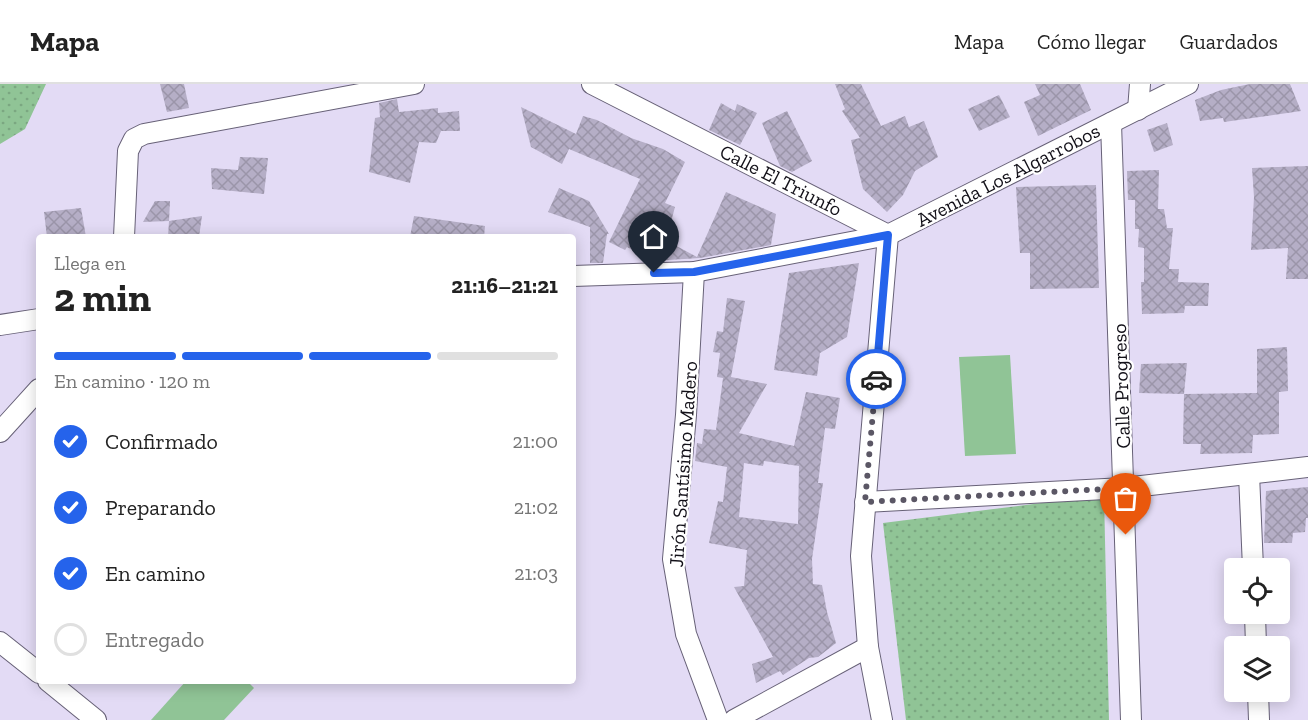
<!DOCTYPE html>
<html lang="es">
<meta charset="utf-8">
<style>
:root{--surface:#fff;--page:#f2f2f2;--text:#222;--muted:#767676;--line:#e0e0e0;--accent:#2563eb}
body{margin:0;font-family:"Zilla Slab",serif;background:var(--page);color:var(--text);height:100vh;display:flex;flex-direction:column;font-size:22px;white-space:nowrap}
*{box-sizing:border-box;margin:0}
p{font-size:20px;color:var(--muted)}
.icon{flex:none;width:33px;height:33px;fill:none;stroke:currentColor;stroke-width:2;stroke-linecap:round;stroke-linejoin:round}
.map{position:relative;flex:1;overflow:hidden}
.details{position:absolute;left:36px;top:150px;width:540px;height:450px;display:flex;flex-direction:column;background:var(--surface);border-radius:6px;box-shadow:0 3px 15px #0003}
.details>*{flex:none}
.controls{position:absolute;left:1224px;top:474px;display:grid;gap:12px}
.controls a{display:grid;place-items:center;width:66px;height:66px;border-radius:6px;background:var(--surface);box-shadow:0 3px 15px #0003;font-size:30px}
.pin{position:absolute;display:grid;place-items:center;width:51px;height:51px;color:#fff;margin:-62px -26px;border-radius:50% 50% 50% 0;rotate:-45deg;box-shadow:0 0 6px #0007}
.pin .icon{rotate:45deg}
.courier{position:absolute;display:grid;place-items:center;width:60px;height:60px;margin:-30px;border:4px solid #2563eb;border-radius:50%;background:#fff;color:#222;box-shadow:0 2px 8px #0007}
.overview em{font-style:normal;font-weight:800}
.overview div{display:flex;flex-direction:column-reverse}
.overview{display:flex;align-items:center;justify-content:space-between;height:102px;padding:0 18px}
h1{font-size:39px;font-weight:800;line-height:45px}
.bar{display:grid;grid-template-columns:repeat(4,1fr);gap:9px 6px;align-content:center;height:72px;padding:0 18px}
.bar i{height:8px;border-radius:4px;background:var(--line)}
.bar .active{background:var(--accent)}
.bar p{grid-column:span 4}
ol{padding:0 18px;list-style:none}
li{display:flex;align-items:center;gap:18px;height:66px}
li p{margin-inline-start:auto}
li .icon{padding:6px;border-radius:50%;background:var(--accent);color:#fff;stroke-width:4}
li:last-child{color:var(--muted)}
li i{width:33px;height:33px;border:3px solid var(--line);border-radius:50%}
header{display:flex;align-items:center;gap:36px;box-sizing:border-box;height:84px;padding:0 30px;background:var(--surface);border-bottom:2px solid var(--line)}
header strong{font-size:28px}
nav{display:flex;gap:33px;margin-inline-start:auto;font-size:21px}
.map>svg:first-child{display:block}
.grass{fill:url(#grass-dots)}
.garden{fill:#90c496}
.building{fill:url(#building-cross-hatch);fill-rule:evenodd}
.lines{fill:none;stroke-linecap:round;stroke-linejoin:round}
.minor-casing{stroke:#676177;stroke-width:22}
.minor{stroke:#fff;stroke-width:20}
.done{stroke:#5b5765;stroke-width:6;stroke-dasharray:0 10.8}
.route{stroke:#2563eb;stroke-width:8}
.labels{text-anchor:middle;stroke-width:4.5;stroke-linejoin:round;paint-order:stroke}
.street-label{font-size:20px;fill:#121018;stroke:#fff}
</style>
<header>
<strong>Mapa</strong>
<nav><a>Mapa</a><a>Cómo llegar</a><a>Guardados</a></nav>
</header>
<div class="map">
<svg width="1308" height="636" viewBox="0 0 1308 636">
<defs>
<pattern id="grass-dots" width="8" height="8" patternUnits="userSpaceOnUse" patternTransform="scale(1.5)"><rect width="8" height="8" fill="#90c496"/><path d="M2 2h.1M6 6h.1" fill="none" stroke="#7ba781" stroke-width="1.8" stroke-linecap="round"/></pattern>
<pattern id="building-cross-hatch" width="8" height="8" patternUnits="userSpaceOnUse" patternTransform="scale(1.5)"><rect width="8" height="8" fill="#b5aec6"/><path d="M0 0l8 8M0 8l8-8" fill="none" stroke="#9b95a9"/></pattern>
</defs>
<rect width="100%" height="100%" fill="#e3dbf5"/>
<g class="grass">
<path d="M 0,0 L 46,0 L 25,45 L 0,60 Z"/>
<path d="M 1104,411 L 1109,636 L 906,636 L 883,439 Z"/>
</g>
<g class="garden">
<path d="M 1010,271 L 1016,370 L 965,372 L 959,273 Z"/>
<path d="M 186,597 L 247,597 L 254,604 L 224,636 L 151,636 Z"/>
</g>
<g class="building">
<path d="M 160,0 L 184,0 L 189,24 L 167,28 Z"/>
<path d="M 835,0 L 861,0 L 881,42 L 905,32 L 909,43 L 924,37 L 938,73 L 915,87 L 903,111 L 887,128 L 863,105 L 851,56 L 860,54 L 842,27 L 845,25 Z"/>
<path d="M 1035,0 L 1080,0 L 1091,26 L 1038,52 L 1024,18 L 1040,11 Z"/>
<path d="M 1250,0 L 1290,0 L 1301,27 L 1224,38 L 1223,34 L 1200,37 L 1195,16 L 1221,6 Z"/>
<path d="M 999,11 L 1010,33 L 979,47 L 968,25 Z"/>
<path d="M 397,15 L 399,28 L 438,24 L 438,29 L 459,27 L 460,47 L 441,47 L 436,59 L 419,58 L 410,99 L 369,88 L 375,34 L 380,33 L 379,19 Z"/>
<path d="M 721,19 L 735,27 L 737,20 L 757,29 L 740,61 L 709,46 Z"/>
<path d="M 521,23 L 576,50 L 583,32 L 597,36 L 631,54 L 663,65 L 685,78 L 665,119 L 675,123 L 669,145 L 672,146 L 669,158 L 697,173 L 726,108 L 776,130 L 771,161 L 700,174 L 653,177 L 627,163 L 625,166 L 609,158 L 640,95 L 569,65 L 562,80 L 531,63 Z"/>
<path d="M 787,27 L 812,77 L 792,88 L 780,82 L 762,39 Z"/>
<path d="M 1167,39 L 1173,61 L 1154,68 L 1147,46 Z"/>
<path d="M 240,73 L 268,74 L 264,110 L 212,105 L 211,84 L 238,86 Z"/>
<path d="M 1308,82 L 1308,195 L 1286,195 L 1288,164 L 1251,166 L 1254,113 L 1252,84 Z"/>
<path d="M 1159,86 L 1158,125 L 1164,125 L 1167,144 L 1173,144 L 1169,185 L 1179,185 L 1178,198 L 1209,199 L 1208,222 L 1185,222 L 1184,229 L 1142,230 L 1141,198 L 1144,198 L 1144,164 L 1138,163 L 1139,145 L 1135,145 L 1135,116 L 1128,116 L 1127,87 Z"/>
<path d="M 1096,101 L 1099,204 L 1030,205 L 1030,169 L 1020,169 L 1016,103 Z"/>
<path d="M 559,104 L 589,117 L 609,150 L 607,150 L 603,179 L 590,179 L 590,143 L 548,128 Z"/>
<path d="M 155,117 L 170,117 L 169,137 L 143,138 Z"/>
<path d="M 81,124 L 86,153 L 47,153 L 44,128 Z"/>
<path d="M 202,132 L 199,153 L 168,153 L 169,137 Z"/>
<path d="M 414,132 L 485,142 L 484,153 L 410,153 Z"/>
<path d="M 859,179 L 847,253 L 820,269 L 817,292 L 774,286 L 789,189 Z"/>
<path d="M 727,214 L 745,217 L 731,293 L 767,300 L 739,349 L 794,362 L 806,308 L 840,314 L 835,345 L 825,344 L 818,399 L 823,399 L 812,475 L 813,500 L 822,501 L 827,528 L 836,559 L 818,573 L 809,574 L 783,591 L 780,587 L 756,599 L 752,580 L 773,573 L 734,503 L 744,502 L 747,466 L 709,459 L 718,417 L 723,418 L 727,383 L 695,377 L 697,359 L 702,360 L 704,345 L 716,346 L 723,294 L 717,293 L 720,269 L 713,268 L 717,247 L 723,248 ZM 764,377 L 799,382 L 798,440 L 739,433 L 744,379 L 763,382 Z"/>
<path d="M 1287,263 L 1288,307 L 1279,308 L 1279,350 L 1253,351 L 1252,369 L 1200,370 L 1201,360 L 1183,360 L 1184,310 L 1139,309 L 1141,280 L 1187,279 L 1184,310 L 1257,309 L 1257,265 Z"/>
<path d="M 1308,403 L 1308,434 L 1306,434 L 1305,448 L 1293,449 L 1292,459 L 1264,459 L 1266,407 Z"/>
</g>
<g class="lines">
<defs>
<g id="minor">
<path d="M 592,0 L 888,151 L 861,472 L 868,563 L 882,636"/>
<path d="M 1138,26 L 1140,0"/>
<path d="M 1111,39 L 1131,636"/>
<path d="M 124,153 L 128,67 L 134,55 L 144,50 L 414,0"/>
<path d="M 694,188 L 686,331 L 673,475 L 686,550 L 718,636"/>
<path d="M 573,192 L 694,188 L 888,151 L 1188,0"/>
<path d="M 0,241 L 39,235"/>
<path d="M 0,348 L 39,305"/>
<path d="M 1249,390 L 1253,484"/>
<path d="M 865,418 L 1124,404 L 1308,383"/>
<path d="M 1255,530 L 1256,562"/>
<path d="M 0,558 L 39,589"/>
<path d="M 48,597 L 96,636"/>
<path d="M 1258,608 L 1259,636"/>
<path d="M 734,636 L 868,563"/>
</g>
</defs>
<use href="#minor" class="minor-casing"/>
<use href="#minor" class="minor"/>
</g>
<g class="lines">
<path class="done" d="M 876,295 L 865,418 L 1124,404 L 1126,451"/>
<path class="route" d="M 654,189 L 694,188 L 888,151 L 876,295"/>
</g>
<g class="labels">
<g class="street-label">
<text transform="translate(1008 91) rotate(-27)" y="7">Avenida Los Algarrobos</text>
<text transform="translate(781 96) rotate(27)" y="7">Calle El Triunfo</text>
<text transform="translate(1121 302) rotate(-92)" y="7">Calle Progreso</text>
<text transform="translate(683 380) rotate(-86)" y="7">Jirón Santísimo Madero</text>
</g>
</g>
</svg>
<div class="controls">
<a><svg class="icon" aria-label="locate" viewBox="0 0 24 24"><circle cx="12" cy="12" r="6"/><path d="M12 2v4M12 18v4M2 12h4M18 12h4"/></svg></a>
<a><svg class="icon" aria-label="layers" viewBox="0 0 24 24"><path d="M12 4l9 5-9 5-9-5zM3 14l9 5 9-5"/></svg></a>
</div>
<div class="pin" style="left:1126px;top:451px;background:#ea580c"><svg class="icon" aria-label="bag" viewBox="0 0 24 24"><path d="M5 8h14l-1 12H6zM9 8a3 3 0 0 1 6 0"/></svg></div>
<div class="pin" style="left:654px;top:189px;background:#1f2937"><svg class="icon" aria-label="home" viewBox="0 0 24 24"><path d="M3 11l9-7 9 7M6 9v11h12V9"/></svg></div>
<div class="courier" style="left:876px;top:295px"><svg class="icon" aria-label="car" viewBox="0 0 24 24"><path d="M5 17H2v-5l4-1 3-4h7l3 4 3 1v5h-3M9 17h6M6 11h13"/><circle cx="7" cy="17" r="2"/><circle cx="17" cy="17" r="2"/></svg></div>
<section class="details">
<div class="overview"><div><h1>2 min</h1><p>Llega en</p></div><em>21:16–21:21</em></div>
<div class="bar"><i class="active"></i><i class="active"></i><i class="active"></i><i></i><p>En camino · 120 m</p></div>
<ol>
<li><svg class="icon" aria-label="check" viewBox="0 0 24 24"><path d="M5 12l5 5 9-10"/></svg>Confirmado<p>21:00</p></li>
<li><svg class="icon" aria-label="check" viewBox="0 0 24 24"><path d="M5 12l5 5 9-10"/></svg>Preparando<p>21:02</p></li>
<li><svg class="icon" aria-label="check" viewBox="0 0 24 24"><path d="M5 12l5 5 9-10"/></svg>En camino<p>21:03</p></li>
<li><i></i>Entregado</li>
</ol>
</section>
</div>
